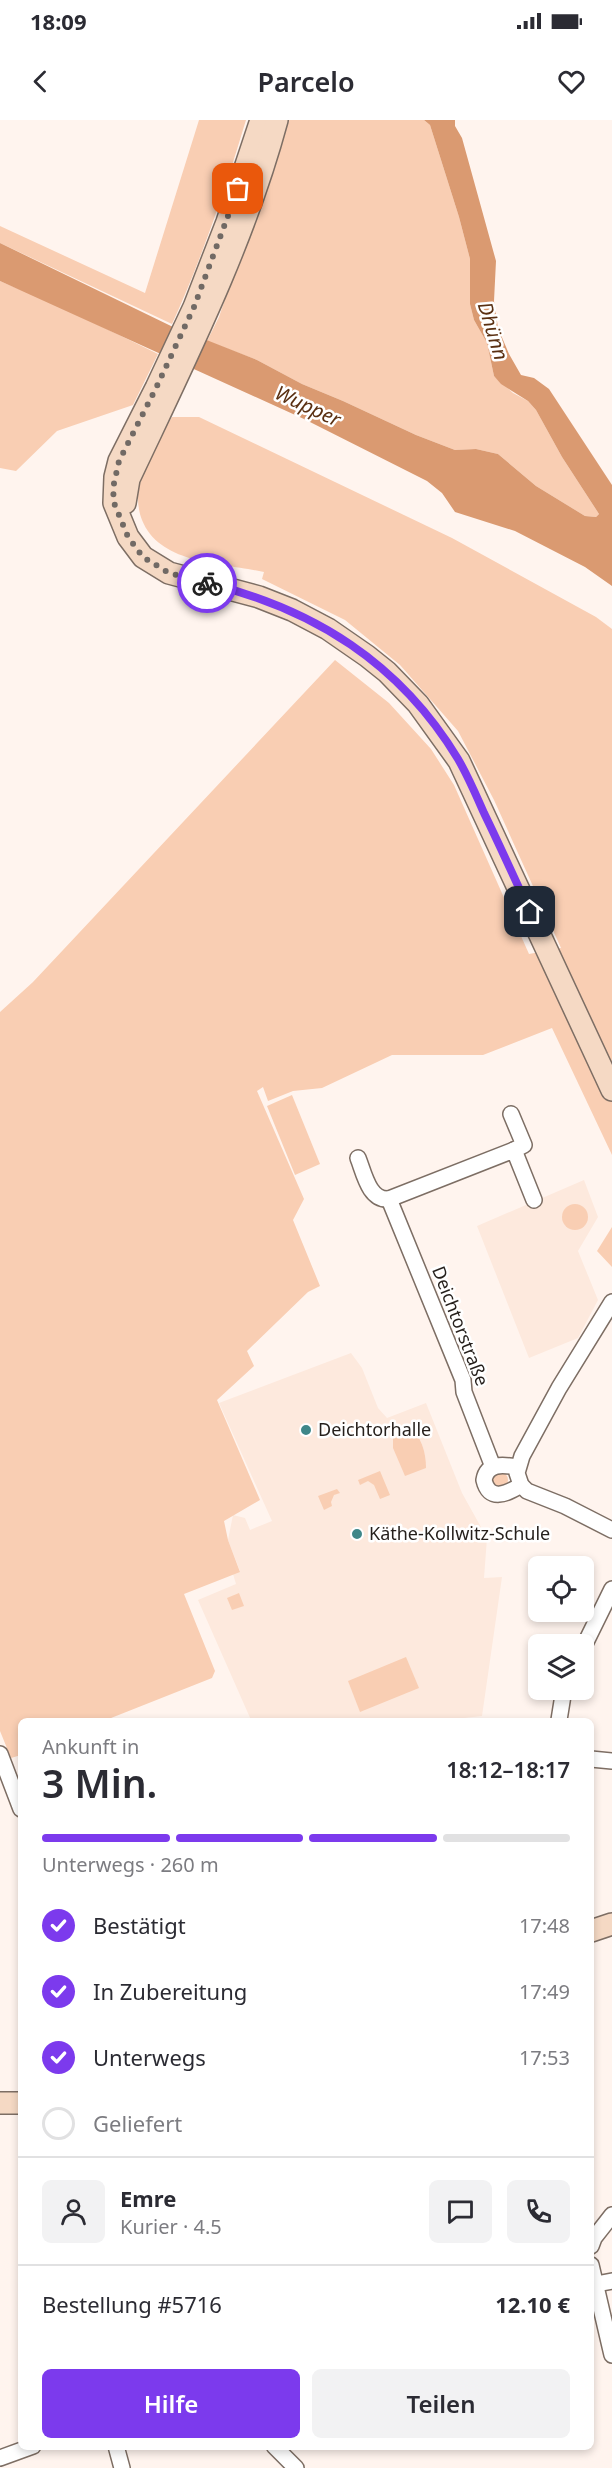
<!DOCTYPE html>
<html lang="de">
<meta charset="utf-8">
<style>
:root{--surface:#fff;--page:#f2f2f3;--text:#2b2b33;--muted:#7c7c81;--line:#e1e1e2;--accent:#7c3aed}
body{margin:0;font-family:"Noto Sans",sans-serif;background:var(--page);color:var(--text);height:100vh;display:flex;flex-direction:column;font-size:22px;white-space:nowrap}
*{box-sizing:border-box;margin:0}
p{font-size:20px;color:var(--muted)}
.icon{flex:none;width:33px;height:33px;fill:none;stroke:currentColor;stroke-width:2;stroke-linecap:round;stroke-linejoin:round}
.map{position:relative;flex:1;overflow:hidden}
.drawer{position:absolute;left:18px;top:1598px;width:576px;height:732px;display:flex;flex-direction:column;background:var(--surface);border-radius:9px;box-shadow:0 3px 9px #0003}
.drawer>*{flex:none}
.fabs{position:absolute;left:528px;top:1436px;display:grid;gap:12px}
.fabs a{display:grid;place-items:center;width:66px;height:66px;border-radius:9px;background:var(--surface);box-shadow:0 3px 9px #0003;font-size:30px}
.pin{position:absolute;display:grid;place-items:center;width:51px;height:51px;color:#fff;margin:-26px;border-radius:12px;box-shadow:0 3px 9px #0006}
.courier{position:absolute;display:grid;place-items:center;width:60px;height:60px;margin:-30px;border:4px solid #7c3aed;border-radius:50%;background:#fff;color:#222;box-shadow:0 2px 8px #0007}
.headline em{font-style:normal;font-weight:600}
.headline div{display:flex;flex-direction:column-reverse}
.headline{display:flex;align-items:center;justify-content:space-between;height:102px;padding:0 24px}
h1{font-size:39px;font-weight:600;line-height:45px}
.bar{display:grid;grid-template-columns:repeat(4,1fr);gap:9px 6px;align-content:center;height:72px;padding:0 24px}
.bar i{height:8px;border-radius:4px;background:var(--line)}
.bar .on{background:var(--accent)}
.bar p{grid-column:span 4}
.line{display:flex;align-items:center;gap:15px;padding:0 24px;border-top:2px solid var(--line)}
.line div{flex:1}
.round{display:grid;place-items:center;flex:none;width:63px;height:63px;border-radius:9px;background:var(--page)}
ol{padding:0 24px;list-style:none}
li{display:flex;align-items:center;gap:18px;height:66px}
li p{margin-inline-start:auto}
li .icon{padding:6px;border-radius:50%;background:var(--accent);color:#fff;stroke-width:4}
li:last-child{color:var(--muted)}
li i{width:33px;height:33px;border:3px solid var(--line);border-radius:50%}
.cta{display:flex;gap:12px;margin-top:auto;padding:12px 24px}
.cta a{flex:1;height:69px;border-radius:9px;background:var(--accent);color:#fff;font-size:24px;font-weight:600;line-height:69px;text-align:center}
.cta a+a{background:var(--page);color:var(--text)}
.status{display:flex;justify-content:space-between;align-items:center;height:42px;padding:0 30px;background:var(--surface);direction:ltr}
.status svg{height:16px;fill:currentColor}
header{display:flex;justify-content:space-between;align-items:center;height:78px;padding:0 24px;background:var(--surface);font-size:27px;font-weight:600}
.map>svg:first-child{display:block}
.built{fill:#fde9dd}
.green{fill:#f9ceb3}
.water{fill:#da9a71}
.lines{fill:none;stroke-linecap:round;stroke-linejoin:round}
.minor-casing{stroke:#7d6e64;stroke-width:18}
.secondary-casing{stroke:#7d6e64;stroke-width:24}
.minor{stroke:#fff;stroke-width:15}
.secondary{stroke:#f5d9c4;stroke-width:21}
.done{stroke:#716a65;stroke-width:6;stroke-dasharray:0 10.8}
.route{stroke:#7c3aed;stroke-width:8}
.poi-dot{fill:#3f8789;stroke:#fff;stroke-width:2}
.labels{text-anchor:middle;stroke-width:5;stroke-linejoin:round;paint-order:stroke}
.street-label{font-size:18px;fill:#251f1b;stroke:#fff}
.poi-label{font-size:18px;fill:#251f1b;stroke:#fff;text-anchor:start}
.water-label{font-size:20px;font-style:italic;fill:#5a3012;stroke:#fff}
</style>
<div class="status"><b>18:09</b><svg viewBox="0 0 49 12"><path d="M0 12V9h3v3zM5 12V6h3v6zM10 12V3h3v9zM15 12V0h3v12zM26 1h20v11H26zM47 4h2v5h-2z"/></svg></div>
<header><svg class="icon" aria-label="back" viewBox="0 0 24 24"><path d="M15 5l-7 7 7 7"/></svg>Parcelo<svg class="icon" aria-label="heart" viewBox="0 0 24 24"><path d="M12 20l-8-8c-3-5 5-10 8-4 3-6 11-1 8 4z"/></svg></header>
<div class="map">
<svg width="612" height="2348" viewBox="0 0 612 2348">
<rect width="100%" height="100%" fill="#fff4ee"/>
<g class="built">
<path d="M 584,1060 L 598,1097 L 578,1131 L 598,1180 L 578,1218 L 529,1238 L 477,1106 Z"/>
<path d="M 351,1233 L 362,1248 L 378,1288 L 387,1298 L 426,1283 L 462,1373 L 487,1418 L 484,1458 L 502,1457 L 482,1596 L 464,1598 L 463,1600 L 251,1600 L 198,1480 L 236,1464 L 233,1454 L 240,1451 L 228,1420 L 233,1395 L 245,1398 L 250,1410 L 272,1401 L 219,1283 Z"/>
</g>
<g class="green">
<path d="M 199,0 L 246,0 C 225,70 202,138 172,204 L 0,123 L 0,106 L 145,173 Z"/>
<path d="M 286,0 L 424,0 L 430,5 L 459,97 L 470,139 L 470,184 L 474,200 L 487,223 L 494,256 L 513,273 L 528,281 L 536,290 L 562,337 L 599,394 L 596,397 L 585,396 L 536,366 L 498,334 L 476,329 L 455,330 L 416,315 L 343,281 L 302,264 L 257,240 L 207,221 L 219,197 Z"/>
<path d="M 0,161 C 14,168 29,172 43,179 C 82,197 120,215 158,234 L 133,285 L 57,311 L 16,351 L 0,348 Z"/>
<path d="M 172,297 L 199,297 L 452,418 L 596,497 L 612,509 L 612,1035 L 552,908 L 483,935 L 392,935 L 322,968 L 293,971 L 268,981 L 263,967 L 257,971 L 304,1079 L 293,1100 L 320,1166 L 308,1172 L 247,1231 L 254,1246 L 217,1280 L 260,1380 L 224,1401 L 228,1420 L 240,1452 L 184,1474 L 215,1551 L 212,1558 L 106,1600 L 21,1600 L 21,1635 L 11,1638 L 0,1611 L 0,892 L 33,862 L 335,540 L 389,583 L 431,629 L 454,665 L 529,834 L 561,828 L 494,680 L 458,611 L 400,545 L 345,500 L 262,459 L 264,452 C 224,443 160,445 142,400 C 136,385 137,366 143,350 C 149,332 162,314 172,297 Z"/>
<path d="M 292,975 L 320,1044 L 295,1055 L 267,986 Z"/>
<circle cx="575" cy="1097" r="13"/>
<path d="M 612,1107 L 612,1147 L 597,1131 Z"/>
<path d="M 409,1306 C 421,1316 426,1332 426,1348 L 405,1356 L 393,1328 L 393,1313 Z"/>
<path d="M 380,1351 L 390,1375 L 380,1379 L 374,1365 L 368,1361 L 360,1365 L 358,1360 Z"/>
<circle cx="500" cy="1360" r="8"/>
<path d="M 337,1369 L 340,1373 L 334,1375 L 331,1382 L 332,1386 L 324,1390 L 318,1376 Z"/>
<path d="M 239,1473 L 244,1486 L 232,1490 L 227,1478 Z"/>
<path d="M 406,1537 L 419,1568 L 360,1592 L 348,1561 Z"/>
</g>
<path class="water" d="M 424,0 L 455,0 L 455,6 L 462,18 L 496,141 L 494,181 L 498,208 L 509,234 L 521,255 L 534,258 L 549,269 L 612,365 L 612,466 L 585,447 L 515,411 L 455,392 L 442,373 L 427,361 L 304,299 L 0,161 L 0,123 L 171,206 L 257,240 L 302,264 L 343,281 L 416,315 L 455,330 L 476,329 L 498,334 L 536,366 L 585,396 L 596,397 L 599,394 L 562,337 L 536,290 L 528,281 L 501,264 L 494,256 L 487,223 L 474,200 L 470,184 L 470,139 L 459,97 L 430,5 Z"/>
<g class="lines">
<defs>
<g id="minor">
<path d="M 511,994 L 524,1025 L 514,1030"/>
<path d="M 358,1038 C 364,1053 369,1081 389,1079"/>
<path d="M 612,1182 L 559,1268 L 522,1336 L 517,1353 L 521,1365 L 527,1371 L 565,1386 L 612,1410"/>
<path d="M 493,1347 L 464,1272 L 463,1260 L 389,1079 L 514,1030 L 534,1080"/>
<path d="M 518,1347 C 504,1345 487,1342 484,1360 C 489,1382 507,1374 521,1365"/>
<path d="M 584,1526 L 612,1469"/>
<path d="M 559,1600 L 564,1569"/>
<path d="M 0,1634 L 21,1689"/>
<path d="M 591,1639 L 612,1641"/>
<path d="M 591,2126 L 594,2118 L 612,2095"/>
<path d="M 591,2145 L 612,2235"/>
<path d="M 591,2165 L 612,2161"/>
<path d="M 116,2326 L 122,2348"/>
<path d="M 274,2326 L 296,2348"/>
<path d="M 0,2338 L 33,2326"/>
</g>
<g id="secondary">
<path d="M 261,0 L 227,102 L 194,187 L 156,268 L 119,341 L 115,357 L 114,383 L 128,417 L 143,437 L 169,453 L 259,477 L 292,490 L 328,509 L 367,536 L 387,552 L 418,584 L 459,641 L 612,970"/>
<path d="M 125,383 L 129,359 C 184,242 243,126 277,0"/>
<path d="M 591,1811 L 612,1804"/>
<path d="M 0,1983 L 21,1983"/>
</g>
</defs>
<use href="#minor" class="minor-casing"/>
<use href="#secondary" class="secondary-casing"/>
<use href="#minor" class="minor"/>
<use href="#secondary" class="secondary"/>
</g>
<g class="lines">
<path class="done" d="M 207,463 L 169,453 L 143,437 L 128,417 L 114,383 L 113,368 L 119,341 L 156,268 L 194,187 L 238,69"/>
<path class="route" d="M 207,463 C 314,489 400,543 458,639 C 468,656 476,675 484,693 C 500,726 515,759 530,792"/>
</g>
<g class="poi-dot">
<circle cx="306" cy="1310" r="6"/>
<circle cx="357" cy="1414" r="6"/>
</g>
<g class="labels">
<g class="street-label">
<text transform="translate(460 1206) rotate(69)" y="6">Deichtorstraße</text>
</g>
<g class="poi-label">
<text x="318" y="1316">Deichtorhalle</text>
<text x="369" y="1420">Käthe-Kollwitz-Schule</text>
</g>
<g class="water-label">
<text transform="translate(493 211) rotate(73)" y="7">Dhünn</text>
<text transform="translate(308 286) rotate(25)" y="7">Wupper</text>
</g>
</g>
</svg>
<div class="fabs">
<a><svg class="icon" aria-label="locate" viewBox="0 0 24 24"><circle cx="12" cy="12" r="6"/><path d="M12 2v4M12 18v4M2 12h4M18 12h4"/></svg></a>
<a><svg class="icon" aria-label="layers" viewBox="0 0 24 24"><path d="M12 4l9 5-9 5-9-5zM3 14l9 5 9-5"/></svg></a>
</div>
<div class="pin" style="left:238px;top:69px;background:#ea580c"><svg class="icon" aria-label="bag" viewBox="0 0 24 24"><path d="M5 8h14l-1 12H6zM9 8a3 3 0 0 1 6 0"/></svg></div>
<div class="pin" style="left:530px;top:792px;background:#1f2937"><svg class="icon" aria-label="home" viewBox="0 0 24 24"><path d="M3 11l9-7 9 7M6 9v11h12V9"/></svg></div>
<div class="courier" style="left:207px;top:463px"><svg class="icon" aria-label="bike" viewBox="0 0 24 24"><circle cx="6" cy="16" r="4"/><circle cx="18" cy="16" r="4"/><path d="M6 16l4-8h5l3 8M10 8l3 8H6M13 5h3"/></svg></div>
<section class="drawer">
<div class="headline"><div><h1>3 Min.</h1><p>Ankunft in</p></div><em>18:12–18:17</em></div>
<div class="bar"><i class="on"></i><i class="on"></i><i class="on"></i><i></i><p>Unterwegs · 260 m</p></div>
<ol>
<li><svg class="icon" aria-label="check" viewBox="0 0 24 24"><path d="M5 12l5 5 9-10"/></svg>Bestätigt<p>17:48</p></li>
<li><svg class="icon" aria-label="check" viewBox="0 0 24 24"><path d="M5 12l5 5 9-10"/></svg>In Zubereitung<p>17:49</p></li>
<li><svg class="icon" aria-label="check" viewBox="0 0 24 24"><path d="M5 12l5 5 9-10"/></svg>Unterwegs<p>17:53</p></li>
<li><i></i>Geliefert</li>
</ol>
<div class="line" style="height:108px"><a class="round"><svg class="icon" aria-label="person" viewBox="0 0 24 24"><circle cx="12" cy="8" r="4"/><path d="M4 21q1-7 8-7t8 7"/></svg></a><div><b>Emre</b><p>Kurier · 4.5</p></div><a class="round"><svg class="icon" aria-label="chat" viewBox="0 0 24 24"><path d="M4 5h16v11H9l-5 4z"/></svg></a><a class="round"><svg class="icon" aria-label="phone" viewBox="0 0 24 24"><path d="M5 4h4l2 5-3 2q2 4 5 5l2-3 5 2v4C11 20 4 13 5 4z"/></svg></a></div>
<div class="line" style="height:78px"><div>Bestellung #5716</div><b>12.10 €</b></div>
<div class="cta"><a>Hilfe</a><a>Teilen</a></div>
</section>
</div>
